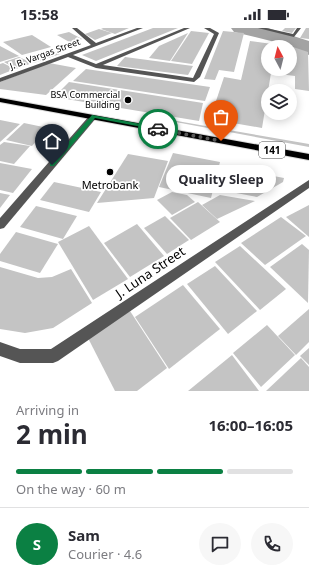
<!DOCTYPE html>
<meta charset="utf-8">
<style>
:root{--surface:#fff;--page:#f7f7f7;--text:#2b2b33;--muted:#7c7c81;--line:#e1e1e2;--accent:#0b8043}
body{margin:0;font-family:"Noto Sans",sans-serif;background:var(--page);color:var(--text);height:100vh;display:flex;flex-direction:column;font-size:15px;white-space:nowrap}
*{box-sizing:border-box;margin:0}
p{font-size:13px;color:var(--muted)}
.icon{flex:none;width:22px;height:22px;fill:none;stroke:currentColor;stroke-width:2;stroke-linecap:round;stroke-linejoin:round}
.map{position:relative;height:363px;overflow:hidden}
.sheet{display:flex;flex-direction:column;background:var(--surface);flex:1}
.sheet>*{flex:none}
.needle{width:26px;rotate:353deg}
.fabs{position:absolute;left:261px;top:12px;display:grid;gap:8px}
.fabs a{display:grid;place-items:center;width:36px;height:36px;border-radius:50%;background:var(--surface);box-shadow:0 2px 10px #0003;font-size:20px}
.pin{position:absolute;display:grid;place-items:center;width:34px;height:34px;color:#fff;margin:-41px -17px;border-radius:50% 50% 50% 0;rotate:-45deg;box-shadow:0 0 4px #0007}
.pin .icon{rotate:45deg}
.courier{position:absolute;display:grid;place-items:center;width:40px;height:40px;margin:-20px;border:3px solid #0b8043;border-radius:50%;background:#fff;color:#222;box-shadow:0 1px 5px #0007}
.bubble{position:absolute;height:28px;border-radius:14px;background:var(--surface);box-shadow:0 2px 10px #0003;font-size:13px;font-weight:700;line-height:28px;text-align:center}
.head em{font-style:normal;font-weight:700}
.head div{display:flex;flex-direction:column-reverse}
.head{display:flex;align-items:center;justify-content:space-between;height:68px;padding:0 16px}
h1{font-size:26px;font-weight:700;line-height:30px}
.bar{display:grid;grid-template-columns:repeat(4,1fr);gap:6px 4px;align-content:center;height:48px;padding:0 16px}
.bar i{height:5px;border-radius:3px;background:var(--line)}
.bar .selected{background:var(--accent)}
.bar p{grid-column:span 4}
.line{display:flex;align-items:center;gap:10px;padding:0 16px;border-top:1px solid var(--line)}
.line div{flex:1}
.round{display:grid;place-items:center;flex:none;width:42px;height:42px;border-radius:21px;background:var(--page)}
.status{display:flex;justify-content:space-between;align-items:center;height:28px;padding:0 20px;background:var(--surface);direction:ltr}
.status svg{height:11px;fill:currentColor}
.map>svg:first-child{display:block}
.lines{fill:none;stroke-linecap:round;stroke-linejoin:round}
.river{fill:#a3a3a3;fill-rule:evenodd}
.building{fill:#c4c4c4}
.major-casing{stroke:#dbdbdb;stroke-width:2}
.minor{fill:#555;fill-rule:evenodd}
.major{fill:#000;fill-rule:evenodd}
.route{fill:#0b8043}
.done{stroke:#595959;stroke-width:4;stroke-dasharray:0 7.2}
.poi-dot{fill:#000;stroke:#fff;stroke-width:1.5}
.labels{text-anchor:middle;stroke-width:3.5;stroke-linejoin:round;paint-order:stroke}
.far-street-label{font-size:9px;fill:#000;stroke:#fff}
.far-poi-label{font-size:9px;fill:#000;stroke:#fff;text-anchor:end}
.shield{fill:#fff;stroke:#4c4c4c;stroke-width:1}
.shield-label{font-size:10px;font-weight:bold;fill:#000}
.poi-label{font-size:11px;fill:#000;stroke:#fff}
.near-street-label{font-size:13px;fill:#000;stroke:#fff}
</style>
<div class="status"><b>15:58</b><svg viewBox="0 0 49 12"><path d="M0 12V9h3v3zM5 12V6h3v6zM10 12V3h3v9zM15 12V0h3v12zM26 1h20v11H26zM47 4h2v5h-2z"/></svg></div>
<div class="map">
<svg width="309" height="363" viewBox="0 0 309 363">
<rect width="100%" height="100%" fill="#fff"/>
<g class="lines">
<path class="river" d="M 231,0 L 268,0 L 309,13 L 309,27 L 271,13 L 234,4 Z"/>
</g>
<g class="building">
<path d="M 103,0 L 129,0 L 115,6 L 101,1 Z"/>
<path d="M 153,0 L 178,0 L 96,33 L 82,27 Z"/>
<path d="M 285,0 L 296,0 L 292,5 L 282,3 Z"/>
<path d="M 306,0 L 309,0 L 309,11 L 300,10 Z"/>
<path d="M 99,1 L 112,5 L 95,12 L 85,6 Z"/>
<path d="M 191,3 L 209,5 L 192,36 L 171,33 Z"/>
<path d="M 223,3 L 244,5 L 234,44 L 219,42 L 215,52 L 204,51 Z"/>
<path d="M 69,4 L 82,11 L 71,15 L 57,7 Z"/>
<path d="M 188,5 L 170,33 L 149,30 L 159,18 Z"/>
<path d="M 32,7 L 51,19 L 22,27 L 3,14 Z"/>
<path d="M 250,13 L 287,18 L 268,19 L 268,41 L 290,41 L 290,18 L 308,24 L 309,63 L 295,61 L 295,48 L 271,45 L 262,100 L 210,91 L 224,49 L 241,52 Z"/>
<path d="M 0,18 L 19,28 L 0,34 Z"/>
<path d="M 53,22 L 60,26 L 34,35 L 26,31 Z"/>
<path d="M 19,29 L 32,35 L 16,41 L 4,34 Z"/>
<path d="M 125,29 L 193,38 L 188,47 L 117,38 Z"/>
<path d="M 3,35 L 15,41 L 0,47 L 0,36 Z"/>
<path d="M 49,35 L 76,40 L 46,67 L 0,61 L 0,54 Z"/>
<path d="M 86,41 L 210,59 L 205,73 L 73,53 Z"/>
<path d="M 69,54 L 203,75 L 199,93 L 54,69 Z"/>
<path d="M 154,89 L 309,116 L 309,119 L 154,90 Z"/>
<path d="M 0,92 L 20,96 L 0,114 Z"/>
<path d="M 24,95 L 48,100 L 32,118 L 6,112 Z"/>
<path d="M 50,100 L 66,103 L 57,114 L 40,111 Z"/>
<path d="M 4,114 L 30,118 L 14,136 L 0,133 L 0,117 Z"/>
<path d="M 173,125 L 220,134 L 211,170 L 159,159 Z"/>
<path d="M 128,126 L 168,133 L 154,170 L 97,175 Z"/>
<path d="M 0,135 L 32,141 L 13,165 L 0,162 Z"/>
<path d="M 221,138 L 284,150 L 283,154 L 257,169 L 215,161 Z"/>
<path d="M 54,154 L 101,164 L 89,184 L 40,172 Z"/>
<path d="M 172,164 L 187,167 L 195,174 L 172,187 L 157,172 Z"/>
<path d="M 0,165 L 10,167 L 0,180 Z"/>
<path d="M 220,167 L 255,173 L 217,191 L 202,177 Z"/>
<path d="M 198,174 L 220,194 L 191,212 L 170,190 Z"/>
<path d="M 309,177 L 309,209 L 286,189 Z"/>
<path d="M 36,178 L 77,188 L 63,211 L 20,199 Z"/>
<path d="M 165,188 L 189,212 L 167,226 L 144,200 Z"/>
<path d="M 281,189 L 306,208 L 265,237 L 241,215 Z"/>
<path d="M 137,196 L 164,228 L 130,249 L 104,215 Z"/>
<path d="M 89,198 L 128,251 L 93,272 L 58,214 Z"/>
<path d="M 16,204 L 58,216 L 40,245 L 0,233 L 0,226 Z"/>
<path d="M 302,216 L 309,222 L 308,275 L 270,239 Z"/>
<path d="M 240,218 L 286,261 L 260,282 L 215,234 Z"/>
<path d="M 215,238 L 257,283 L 228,306 L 187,256 Z"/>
<path d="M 0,239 L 38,250 L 52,249 L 71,241 L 92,275 L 53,300 L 25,305 L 0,301 Z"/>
<path d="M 183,257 L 220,301 L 169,341 L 135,289 Z"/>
<path d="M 309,281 L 309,314 L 296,327 L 278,308 Z"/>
<path d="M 130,283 L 167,340 L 137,363 L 115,363 L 88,310 Z"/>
<path d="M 267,297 L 295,327 L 261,359 L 233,325 Z"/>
<path d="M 309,320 L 309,337 L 300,328 Z"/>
<path d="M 232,327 L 259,363 L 188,363 Z"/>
<path d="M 301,330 L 309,339 L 309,363 L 266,363 Z"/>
</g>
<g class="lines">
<defs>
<path id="major" d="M 0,70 L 309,126 L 309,132 L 0,74 Z"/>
</defs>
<use href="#major" class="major-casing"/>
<g class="minor">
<path d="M 72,0 L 77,0 L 96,15 L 137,0 L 143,0 L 73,27 L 96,36 L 184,0 L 190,0 L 103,37 L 193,50 L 214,6 L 204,0 L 210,0 L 219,5 L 200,49 L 194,54 L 96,40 L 68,29 L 0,54 L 0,50 L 91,17 Z"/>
<path d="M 258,0 L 266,0 L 293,6 L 297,0 L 301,0 L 294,9 Z"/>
<path d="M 90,87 L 93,87 L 97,89 L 4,200 L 0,201 L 0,190 Z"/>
<path d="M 309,152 L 309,160 L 58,333 L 53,335 L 20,335 L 0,328 L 0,314 L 20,321 L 51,321 Z"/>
</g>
<use href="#major" class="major"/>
</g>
<path class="route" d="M 92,87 L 158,99 L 160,101 L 158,102 L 95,90 L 54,138 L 50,138 L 50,135 Z"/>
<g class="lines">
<path class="done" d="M 158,101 L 221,113"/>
</g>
<g class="poi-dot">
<circle cx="128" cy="72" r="4"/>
<circle cx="110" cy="144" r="4"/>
</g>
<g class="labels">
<g class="far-street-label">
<text transform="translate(45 26) rotate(-20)" y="3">J. B. Vargas Street</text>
</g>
<g class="far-poi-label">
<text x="120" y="70">BSA Commercial<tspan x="120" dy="10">Building</tspan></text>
</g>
<rect class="shield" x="259" y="114" width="26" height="16" rx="3"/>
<g class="shield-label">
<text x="272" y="126">141</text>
</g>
<g class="poi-label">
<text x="110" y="161">Metrobank</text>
</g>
<g class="near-street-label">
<text transform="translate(150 244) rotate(-34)" y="5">J. Luna Street</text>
</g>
</g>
</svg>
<div class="fabs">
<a><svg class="needle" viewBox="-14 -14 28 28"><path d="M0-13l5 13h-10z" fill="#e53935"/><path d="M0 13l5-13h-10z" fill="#7c7c81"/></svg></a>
<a><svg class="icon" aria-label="layers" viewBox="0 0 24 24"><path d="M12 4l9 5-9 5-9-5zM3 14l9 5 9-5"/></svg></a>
</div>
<div class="pin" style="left:221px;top:113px;background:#ea580c"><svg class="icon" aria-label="bag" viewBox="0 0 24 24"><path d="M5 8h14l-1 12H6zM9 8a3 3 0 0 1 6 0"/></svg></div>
<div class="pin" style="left:52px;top:137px;background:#1f2937"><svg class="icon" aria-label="home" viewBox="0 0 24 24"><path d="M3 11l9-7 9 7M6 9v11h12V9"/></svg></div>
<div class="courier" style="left:158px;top:101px"><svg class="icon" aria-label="car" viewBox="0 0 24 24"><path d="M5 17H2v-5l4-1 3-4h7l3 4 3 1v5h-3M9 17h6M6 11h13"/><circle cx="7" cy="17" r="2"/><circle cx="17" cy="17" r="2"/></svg></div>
<div class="bubble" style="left:166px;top:137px;width:110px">Quality Sleep</div>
</div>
<section class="sheet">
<div class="head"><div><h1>2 min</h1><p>Arriving in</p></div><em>16:00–16:05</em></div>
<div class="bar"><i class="selected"></i><i class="selected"></i><i class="selected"></i><i></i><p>On the way · 60 m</p></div>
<div class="line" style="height:72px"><b class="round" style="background:var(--accent);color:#fff">S</b><div><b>Sam</b><p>Courier · 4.6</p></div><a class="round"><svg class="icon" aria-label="chat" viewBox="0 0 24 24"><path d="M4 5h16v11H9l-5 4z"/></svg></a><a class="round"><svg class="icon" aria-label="phone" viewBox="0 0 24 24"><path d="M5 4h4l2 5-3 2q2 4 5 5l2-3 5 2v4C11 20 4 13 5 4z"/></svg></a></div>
</section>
